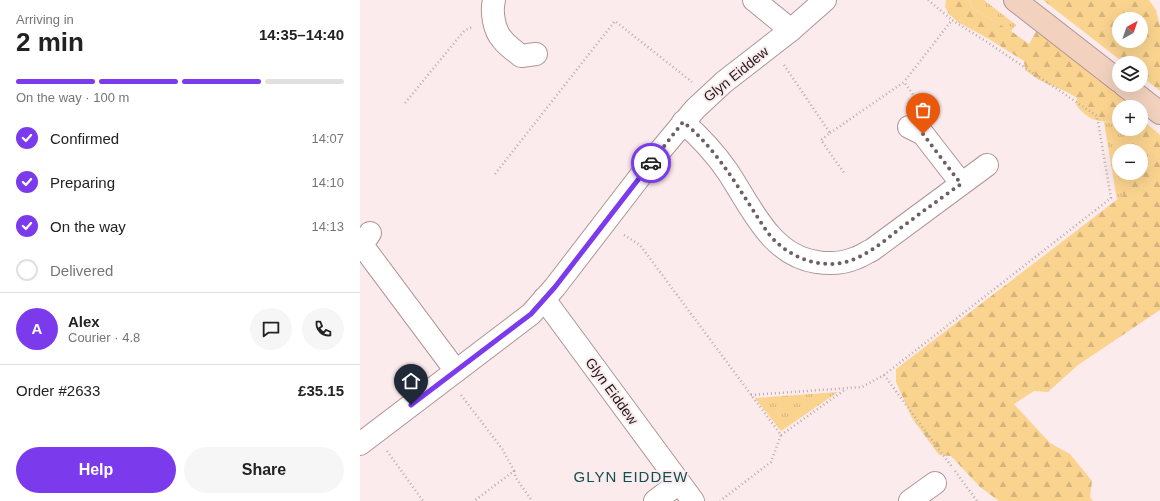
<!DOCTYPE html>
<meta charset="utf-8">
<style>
:root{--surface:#fff;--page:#f6f6f6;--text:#222;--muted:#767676;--line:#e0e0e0;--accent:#7c3aed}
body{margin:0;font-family:Arial,sans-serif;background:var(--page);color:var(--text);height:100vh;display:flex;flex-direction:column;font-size:15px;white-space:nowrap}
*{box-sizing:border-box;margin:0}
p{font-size:13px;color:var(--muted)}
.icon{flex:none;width:22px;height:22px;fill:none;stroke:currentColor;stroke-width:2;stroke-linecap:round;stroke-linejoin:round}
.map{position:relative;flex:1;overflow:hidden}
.sheet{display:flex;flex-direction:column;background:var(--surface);width:360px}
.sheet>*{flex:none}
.needle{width:26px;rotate:40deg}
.buttons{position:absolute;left:752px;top:12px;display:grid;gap:8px}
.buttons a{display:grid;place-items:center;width:36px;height:36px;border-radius:50%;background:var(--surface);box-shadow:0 4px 16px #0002;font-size:20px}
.pin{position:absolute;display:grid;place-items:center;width:34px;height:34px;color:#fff;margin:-41px -17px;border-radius:50% 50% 50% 0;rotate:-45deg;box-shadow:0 0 4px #0007}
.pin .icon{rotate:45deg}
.courier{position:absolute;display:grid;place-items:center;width:40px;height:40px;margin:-20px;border:3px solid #7c3aed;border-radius:50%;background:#fff;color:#222;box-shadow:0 1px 5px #0007}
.summary em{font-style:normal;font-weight:700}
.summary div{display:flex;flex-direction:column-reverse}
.summary{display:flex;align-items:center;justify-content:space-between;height:68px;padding:0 16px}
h1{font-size:26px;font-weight:700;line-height:30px}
.bar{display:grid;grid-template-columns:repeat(4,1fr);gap:6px 4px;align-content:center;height:48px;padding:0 16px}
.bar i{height:5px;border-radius:3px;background:var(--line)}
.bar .active{background:var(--accent)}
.bar p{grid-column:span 4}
.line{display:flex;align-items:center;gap:10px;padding:0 16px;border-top:1px solid var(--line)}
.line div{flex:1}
.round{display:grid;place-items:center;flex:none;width:42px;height:42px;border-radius:21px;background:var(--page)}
ol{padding:0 16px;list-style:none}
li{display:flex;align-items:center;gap:12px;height:44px}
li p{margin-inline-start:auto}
li .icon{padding:4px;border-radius:50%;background:var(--accent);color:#fff;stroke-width:4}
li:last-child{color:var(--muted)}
li i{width:22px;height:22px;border:2px solid var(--line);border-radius:50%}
.primary-button{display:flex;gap:8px;margin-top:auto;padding:8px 16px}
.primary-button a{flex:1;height:46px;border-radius:24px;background:var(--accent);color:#fff;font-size:16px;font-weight:700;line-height:46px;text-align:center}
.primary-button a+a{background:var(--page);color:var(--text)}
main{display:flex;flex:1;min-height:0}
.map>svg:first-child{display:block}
.grass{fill:url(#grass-tufts)}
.forest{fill:url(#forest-firs);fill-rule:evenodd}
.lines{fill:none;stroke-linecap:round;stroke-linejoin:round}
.street-casing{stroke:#af9597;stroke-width:24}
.secondary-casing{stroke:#af9597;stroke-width:24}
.path{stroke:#b9aaab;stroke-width:2.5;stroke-dasharray:1 3;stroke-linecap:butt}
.street{stroke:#fff;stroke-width:22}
.secondary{stroke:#f2d1bf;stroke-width:22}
.done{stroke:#6c6162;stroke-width:4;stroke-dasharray:0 7.2}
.route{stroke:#7c3aed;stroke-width:5}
.labels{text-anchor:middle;stroke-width:4;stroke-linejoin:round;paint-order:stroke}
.street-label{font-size:14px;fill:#1f1617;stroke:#fcebec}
.neighbourhood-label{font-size:15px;letter-spacing:1px;fill:#114f53;stroke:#fcebec}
</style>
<main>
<section class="sheet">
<div class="summary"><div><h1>2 min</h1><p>Arriving in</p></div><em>14:35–14:40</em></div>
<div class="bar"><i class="active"></i><i class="active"></i><i class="active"></i><i></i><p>On the way · 100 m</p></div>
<ol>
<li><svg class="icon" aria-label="check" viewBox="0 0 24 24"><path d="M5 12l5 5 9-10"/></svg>Confirmed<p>14:07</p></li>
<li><svg class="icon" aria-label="check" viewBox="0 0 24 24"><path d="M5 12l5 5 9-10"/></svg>Preparing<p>14:10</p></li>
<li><svg class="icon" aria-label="check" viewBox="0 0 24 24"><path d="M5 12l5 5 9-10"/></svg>On the way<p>14:13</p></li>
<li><i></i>Delivered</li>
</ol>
<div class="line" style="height:72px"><b class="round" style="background:var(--accent);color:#fff">A</b><div><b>Alex</b><p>Courier · 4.8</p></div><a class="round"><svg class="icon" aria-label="chat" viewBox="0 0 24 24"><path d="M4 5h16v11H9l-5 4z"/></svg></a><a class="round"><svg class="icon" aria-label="phone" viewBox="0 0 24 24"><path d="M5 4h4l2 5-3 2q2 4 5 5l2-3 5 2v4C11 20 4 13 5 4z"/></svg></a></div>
<div class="line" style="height:52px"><div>Order #2633</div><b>£35.15</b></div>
<div class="primary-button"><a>Help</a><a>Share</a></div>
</section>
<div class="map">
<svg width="800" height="501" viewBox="0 0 800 501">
<defs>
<pattern id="grass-tufts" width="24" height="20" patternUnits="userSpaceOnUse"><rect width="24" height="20" fill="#fad38f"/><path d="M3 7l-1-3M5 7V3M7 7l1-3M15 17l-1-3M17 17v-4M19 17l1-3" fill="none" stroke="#d6b47b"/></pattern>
<pattern id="forest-firs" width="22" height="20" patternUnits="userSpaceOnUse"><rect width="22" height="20" fill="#fad38f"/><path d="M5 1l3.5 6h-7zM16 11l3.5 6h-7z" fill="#d6b47b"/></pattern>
</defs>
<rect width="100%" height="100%" fill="#fcebec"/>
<g class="grass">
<path d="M 608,0 L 624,0 L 656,25 L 651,31 L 612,8 L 610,1 Z"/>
<path d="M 751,121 C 766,134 784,144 800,157 L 800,160 L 781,170 L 781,151 L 759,151 L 759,173 L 775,173 L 764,187 L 763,195 L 757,200 L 744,122 Z"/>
<path d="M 478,392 L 421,431 L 395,398 Z"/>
</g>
<g class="forest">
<path d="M 586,0 L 608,0 L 610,1 L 612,8 L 651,31 L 669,44 L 676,32 L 684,33 L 721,63 L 738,80 L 749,86 L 774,107 L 759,107 L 759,128 L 751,121 C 734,123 726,117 716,105 L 717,98 L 707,92 L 679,80 L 665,70 L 664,61 L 629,39 L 598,22 L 589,14 L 585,7 Z"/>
<path d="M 683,0 L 789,0 L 796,10 L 800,26 L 800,91 L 781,76 L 781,63 L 764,63 ZM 759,19 L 781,19 L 781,41 L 759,41 Z"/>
<path d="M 781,113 L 783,115 L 786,123 L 800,135 L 800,157 L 760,129 L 781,129 Z"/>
<path d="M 800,160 L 800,310 L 718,365 L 688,392 L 674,391 L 654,404 L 690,443 L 710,454 L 732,481 L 730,497 L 733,501 L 639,501 L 620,487 L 591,456 L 579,455 L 552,418 L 536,382 L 536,369 L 763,195 L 763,187 L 775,173 L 781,173 L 781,170 Z"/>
</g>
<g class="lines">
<defs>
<g id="street">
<path d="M 134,0 C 131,12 134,30 142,39 C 147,46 155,51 161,56 L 176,54"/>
<path d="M 394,0 L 431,30"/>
<path d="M 323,122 C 340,137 355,153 368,172 C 391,207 411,256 457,262 C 469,264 484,263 496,258 C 502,256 507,252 512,250 L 627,165"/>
<path d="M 549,127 L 563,134 L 601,183"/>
<path d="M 10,233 L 2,245 L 96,371"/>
<path d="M 184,299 L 333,501"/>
<path d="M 0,444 L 171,314 L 195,287 L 295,157 L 335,109 L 364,82 L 431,30 L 465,0"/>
<path d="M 295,501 L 319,483"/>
<path d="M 550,501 L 575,483"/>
</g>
<g id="secondary">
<path d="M 655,0 L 759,81"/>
<path d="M 764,85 L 800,113"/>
</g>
</defs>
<use href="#street" class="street-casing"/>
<use href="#secondary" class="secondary-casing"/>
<g class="path">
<path d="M 568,0 L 592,20"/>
<path d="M 424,65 L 470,133 L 461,140 L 484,173"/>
<path d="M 45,103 L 104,31 L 112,27"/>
<path d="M 470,133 L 544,82 L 554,96"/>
<path d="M 135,174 L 255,21 L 332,82"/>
<path d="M 264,235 L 280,245 L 421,435 L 411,462 L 360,501"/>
<path d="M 524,375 L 592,467"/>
<path d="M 101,395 L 143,450 L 154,471 L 114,501"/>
<path d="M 391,395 L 502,387 L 524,375 L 751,198 L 737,116 L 627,42 L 592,20 L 544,82"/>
<path d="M 421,435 L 486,389"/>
<path d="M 27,451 L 63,501"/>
<path d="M 154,471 L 156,478 L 172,501"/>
<path d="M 595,471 L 617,501"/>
</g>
<use href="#street" class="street"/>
<use href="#secondary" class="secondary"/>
</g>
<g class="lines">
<path class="done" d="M 291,163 L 323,122 C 332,129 340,137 347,145 C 370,171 387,202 406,230 C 425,258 465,273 497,258 C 514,250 528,238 542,227 C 562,212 581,198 601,184 L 563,134"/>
<path class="route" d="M 51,405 L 171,314 L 195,287 L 291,163"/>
</g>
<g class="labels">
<g class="street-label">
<text transform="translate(376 74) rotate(-39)" y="5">Glyn Eiddew</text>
<text transform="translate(252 391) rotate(54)" y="5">Glyn Eiddew</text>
</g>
<g class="neighbourhood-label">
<text x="271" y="482">GLYN EIDDEW</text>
</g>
</g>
</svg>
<div class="buttons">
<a><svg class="needle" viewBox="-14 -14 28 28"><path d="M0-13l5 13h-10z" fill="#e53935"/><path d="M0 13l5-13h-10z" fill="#767676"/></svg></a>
<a><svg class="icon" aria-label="layers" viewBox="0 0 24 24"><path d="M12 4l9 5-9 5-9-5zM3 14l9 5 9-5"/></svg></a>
<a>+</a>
<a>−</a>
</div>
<div class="pin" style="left:563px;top:134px;background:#ea580c"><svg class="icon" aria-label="bag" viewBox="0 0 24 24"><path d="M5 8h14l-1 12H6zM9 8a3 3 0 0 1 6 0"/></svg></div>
<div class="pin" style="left:51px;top:405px;background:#1f2937"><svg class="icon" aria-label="home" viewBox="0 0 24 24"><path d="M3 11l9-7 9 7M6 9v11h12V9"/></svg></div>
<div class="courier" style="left:291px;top:163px"><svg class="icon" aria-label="car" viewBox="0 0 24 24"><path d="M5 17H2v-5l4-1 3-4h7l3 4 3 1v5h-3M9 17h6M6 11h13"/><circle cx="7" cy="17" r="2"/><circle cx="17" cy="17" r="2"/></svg></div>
</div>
</main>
